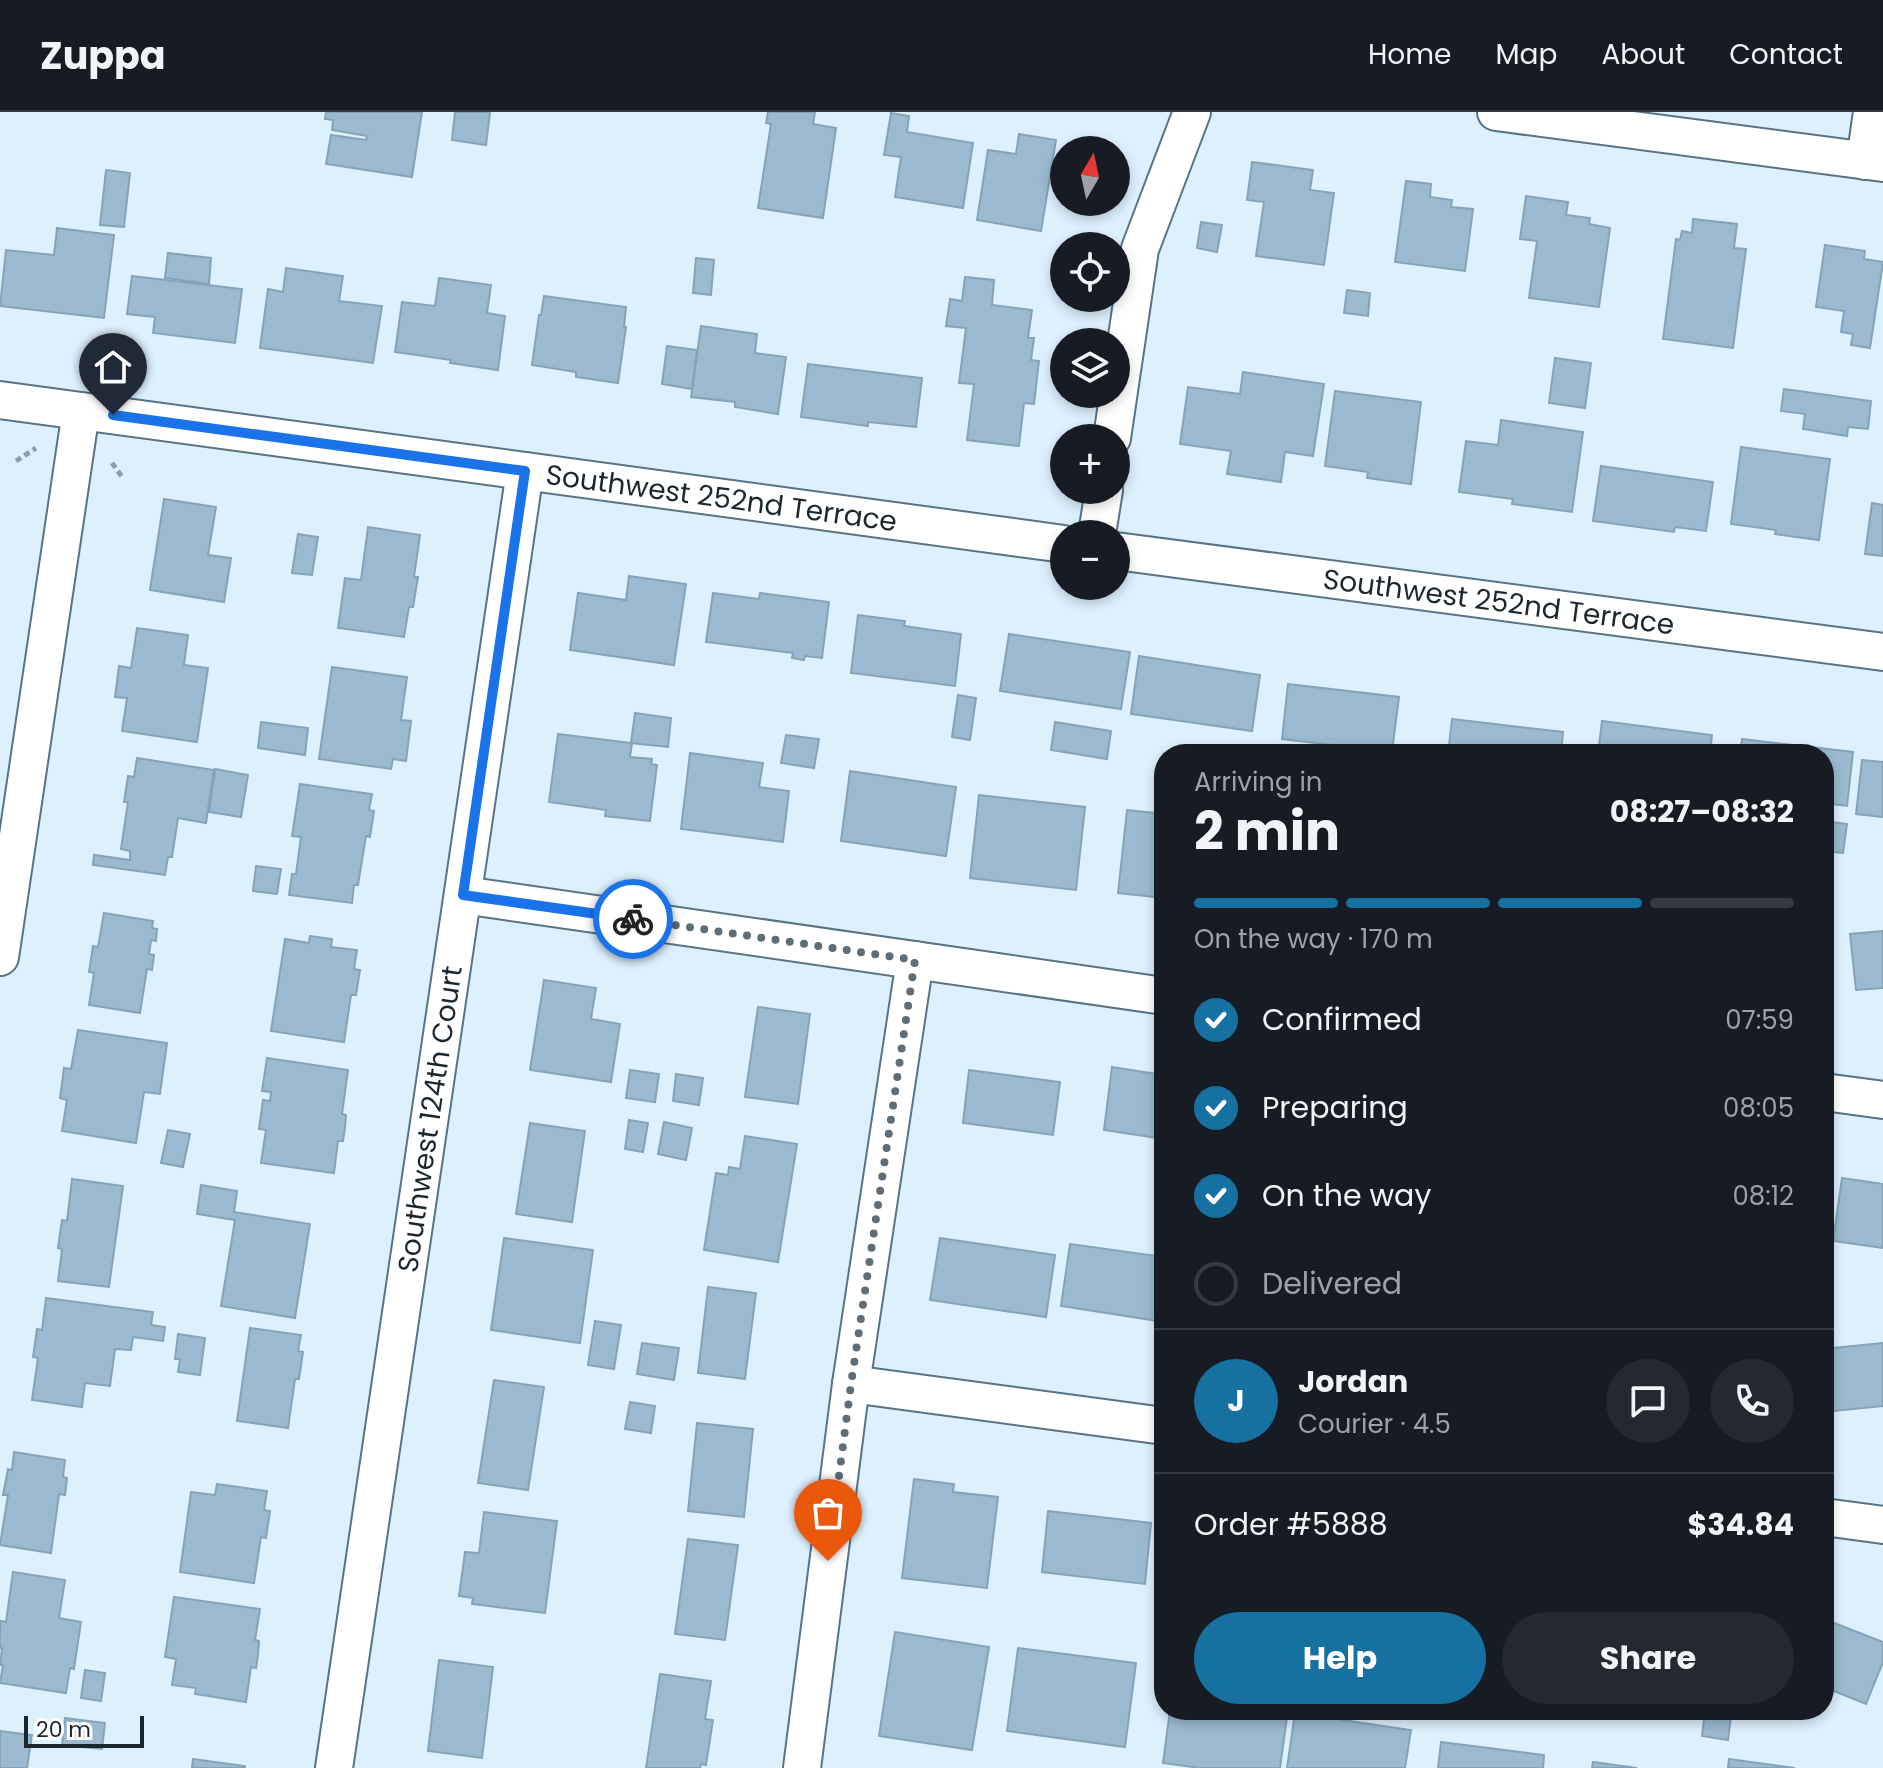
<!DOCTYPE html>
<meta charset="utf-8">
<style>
:root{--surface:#171b24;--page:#242831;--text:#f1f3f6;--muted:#9ea1a6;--line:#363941;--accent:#1771a0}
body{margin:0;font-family:Poppins,sans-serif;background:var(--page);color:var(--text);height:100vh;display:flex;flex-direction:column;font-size:30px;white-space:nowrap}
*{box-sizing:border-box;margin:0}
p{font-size:26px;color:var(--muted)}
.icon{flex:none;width:44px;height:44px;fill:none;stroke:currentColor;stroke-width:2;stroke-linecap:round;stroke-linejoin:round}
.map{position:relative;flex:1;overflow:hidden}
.panel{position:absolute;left:1154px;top:632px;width:680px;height:976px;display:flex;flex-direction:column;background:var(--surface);border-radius:32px;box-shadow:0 4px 12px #0003}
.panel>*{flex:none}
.needle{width:52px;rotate:9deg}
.controls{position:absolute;left:1050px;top:24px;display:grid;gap:16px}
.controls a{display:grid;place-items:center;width:80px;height:80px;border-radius:50%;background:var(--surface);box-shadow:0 4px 12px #0003;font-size:40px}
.scale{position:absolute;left:24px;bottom:20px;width:120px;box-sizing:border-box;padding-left:8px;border:4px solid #1b272f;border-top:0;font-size:22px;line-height:28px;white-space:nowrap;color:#1b272f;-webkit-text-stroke:6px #fff;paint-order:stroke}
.pin{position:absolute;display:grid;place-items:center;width:68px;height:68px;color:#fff;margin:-82px -34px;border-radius:50% 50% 50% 0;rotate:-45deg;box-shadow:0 0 8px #0007}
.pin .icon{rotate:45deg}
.courier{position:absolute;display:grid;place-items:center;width:80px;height:80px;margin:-40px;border:6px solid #1a73e8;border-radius:50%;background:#fff;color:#222;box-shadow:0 2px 10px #0007}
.overview em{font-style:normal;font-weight:700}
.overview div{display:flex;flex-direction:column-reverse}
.overview{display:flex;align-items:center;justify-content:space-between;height:136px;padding:0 40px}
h1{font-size:52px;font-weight:700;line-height:60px}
.bar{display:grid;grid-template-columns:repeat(4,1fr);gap:12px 8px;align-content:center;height:96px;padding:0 40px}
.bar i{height:10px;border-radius:6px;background:var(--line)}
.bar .active{background:var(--accent)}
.bar p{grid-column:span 4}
.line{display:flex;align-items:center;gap:20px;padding:0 40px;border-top:2px solid var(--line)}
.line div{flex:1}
.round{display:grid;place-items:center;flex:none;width:84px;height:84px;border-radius:42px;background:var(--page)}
ol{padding:0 40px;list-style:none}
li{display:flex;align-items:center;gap:24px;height:88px}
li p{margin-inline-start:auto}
li .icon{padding:8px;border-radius:50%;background:var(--accent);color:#fff;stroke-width:4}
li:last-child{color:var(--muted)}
li i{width:44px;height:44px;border:4px solid var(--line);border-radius:50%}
.action{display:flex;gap:16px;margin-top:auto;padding:16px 40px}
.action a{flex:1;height:92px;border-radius:48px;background:var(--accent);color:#fff;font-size:32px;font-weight:700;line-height:92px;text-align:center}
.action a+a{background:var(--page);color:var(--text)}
header{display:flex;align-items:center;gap:48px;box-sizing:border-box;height:112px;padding:0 40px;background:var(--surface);border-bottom:2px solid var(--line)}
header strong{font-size:38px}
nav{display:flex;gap:44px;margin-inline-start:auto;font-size:28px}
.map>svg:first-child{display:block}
.building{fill:#9cbacf;stroke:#85a3b8;stroke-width:2}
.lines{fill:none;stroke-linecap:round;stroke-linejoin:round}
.street-casing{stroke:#577386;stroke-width:40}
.path{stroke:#8e9ea9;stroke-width:5;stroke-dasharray:6 4;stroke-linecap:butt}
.street{stroke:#fff;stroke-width:36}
.done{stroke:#5f6d77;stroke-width:8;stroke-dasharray:0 14.4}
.route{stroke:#1a73e8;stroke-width:10}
.labels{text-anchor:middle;stroke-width:7;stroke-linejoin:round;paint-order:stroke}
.street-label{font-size:28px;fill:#1b272f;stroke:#fff}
</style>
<header>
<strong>Zuppa</strong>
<nav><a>Home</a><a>Map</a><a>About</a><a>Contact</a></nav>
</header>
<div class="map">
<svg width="1883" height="1656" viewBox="0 0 1883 1656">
<rect width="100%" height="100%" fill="#ddf0fd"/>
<g class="building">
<path d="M 326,0 L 422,0 L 412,65 L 326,52 L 331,23 L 366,28 L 367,24 L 332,18 L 333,8 L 325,7 Z"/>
<path d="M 455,0 L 490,0 L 486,33 L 452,28 Z"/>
<path d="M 768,0 L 815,0 L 813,12 L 836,16 L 823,106 L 758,96 L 771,12 L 766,11 Z"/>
<path d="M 891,1 L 909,4 L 907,20 L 973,31 L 963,96 L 895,85 L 901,45 L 884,43 Z"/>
<path d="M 1019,22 L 1056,28 L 1041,119 L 977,108 L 988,38 L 1016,42 Z"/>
<path d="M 1252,50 L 1313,58 L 1310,78 L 1334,81 L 1324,153 L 1256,144 L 1264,90 L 1247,88 Z"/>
<path d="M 106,58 L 130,61 L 124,115 L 100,113 Z"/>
<path d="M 1406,69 L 1431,72 L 1430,85 L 1452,88 L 1451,95 L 1473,97 L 1465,159 L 1395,150 Z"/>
<path d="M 1526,84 L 1568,90 L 1566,103 L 1590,106 L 1589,112 L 1610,116 L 1599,195 L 1529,186 L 1537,129 L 1520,127 Z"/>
<path d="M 1693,107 L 1737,112 L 1734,136 L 1746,137 L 1733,236 L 1663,227 L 1676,127 L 1680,128 L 1682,119 L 1692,121 Z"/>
<path d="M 1201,110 L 1222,113 L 1217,140 L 1197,136 Z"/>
<path d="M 57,116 L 114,123 L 104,206 L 0,194 L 6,138 L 54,143 Z"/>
<path d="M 1825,133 L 1865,139 L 1864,147 L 1883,150 L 1870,236 L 1851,233 L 1853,222 L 1841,220 L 1844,199 L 1816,195 Z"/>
<path d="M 168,141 L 211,146 L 209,172 L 165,166 Z"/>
<path d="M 696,146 L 714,148 L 711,183 L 693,181 Z"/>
<path d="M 286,156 L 343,164 L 339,189 L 382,194 L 373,251 L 260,236 L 268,177 L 283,180 Z"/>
<path d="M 132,164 L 242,177 L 235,231 L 153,221 L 155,205 L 127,202 Z"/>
<path d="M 965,165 L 994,168 L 992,193 L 1032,198 L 1028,226 L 1034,226 L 1031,248 L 1039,249 L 1034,292 L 1024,291 L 1019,334 L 967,328 L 974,272 L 959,271 L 966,216 L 946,214 L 950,187 L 962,189 Z"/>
<path d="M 439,166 L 491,173 L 487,201 L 505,204 L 498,258 L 450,251 L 451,248 L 395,240 L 402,190 L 435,194 Z"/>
<path d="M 1347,178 L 1370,181 L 1368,204 L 1344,201 Z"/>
<path d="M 544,184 L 626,195 L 624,215 L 626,215 L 618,271 L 576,265 L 576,260 L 532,253 L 539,203 L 541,203 Z"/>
<path d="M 701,214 L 757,222 L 755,241 L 786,245 L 778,302 L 735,295 L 735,290 L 691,285 Z"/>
<path d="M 667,234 L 697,238 L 692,277 L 662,272 Z"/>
<path d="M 1555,246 L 1591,251 L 1585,296 L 1549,291 Z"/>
<path d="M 808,252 L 922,266 L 916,315 L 868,310 L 868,314 L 801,305 Z"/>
<path d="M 1243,260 L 1324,272 L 1313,344 L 1285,340 L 1281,370 L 1227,362 L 1231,339 L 1180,332 L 1188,275 L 1240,282 Z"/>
<path d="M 1784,277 L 1871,289 L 1868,317 L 1848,315 L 1847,324 L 1803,317 L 1805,302 L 1781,299 Z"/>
<path d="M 1335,279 L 1421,290 L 1411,372 L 1367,366 L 1368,360 L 1325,354 Z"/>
<path d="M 1501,308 L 1583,320 L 1572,400 L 1512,392 L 1513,387 L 1459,380 L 1466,329 L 1498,333 Z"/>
<path d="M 1741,335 L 1830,347 L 1819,428 L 1775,422 L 1776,418 L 1731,412 Z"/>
<path d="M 1601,354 L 1713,370 L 1706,419 L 1675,415 L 1674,420 L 1593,409 Z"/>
<path d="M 164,387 L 216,395 L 208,443 L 231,446 L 224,490 L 150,478 Z"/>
<path d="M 1872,391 L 1883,393 L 1883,444 L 1865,442 Z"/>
<path d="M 368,415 L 420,423 L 414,465 L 418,465 L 413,495 L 409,495 L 404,525 L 338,516 L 345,466 L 361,468 Z"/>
<path d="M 298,422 L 318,425 L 312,463 L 292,461 Z"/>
<path d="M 629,464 L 686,472 L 674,553 L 570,538 L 578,481 L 626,488 Z"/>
<path d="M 713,481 L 759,487 L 760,481 L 829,490 L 822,546 L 805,544 L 804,548 L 792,546 L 793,541 L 706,530 Z"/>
<path d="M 858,503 L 905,509 L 904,514 L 961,522 L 955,574 L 851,561 Z"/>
<path d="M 137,516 L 188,523 L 184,553 L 208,556 L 197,630 L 122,619 L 127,586 L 115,585 L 119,554 L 131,556 Z"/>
<path d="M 1009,522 L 1130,540 L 1121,597 L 1000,579 Z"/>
<path d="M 1139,544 L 1260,563 L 1252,619 L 1131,602 Z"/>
<path d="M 332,555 L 407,565 L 401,608 L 411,609 L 406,649 L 393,647 L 391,657 L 319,647 Z"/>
<path d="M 1288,572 L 1399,585 L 1392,640 L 1282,627 Z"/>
<path d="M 958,583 L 976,586 L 970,628 L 952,625 Z"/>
<path d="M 635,601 L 671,606 L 668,635 L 631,631 Z"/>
<path d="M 1452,607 L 1563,620 L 1561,642 L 1448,642 Z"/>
<path d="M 1602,609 L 1712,623 L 1710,642 L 1598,642 Z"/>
<path d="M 261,610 L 308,616 L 305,643 L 258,636 Z"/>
<path d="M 1055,610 L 1111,619 L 1107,647 L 1051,638 Z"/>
<path d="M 558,622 L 632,631 L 630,645 L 652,647 L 651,652 L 657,653 L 650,709 L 605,704 L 606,698 L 549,690 Z"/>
<path d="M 786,623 L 819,627 L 814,656 L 781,651 Z"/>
<path d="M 1742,627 L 1853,640 L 1847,694 L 1824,691 L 1824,642 L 1740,642 Z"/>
<path d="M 690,641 L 763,651 L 759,675 L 789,679 L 783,730 L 681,717 Z"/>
<path d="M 137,646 L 214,658 L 206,711 L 178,706 L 172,745 L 168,745 L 165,763 L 93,753 L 94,743 L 130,748 L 130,739 L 121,737 L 128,690 L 124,690 L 128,664 L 134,665 Z"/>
<path d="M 1862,648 L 1883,650 L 1883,705 L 1856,702 Z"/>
<path d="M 215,657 L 248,663 L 241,705 L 209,700 Z"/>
<path d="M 850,659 L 956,675 L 946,744 L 841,729 Z"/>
<path d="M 300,672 L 372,682 L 369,698 L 374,699 L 370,725 L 366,724 L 358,773 L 354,773 L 352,791 L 289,783 L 292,762 L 296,762 L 301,725 L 292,724 Z"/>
<path d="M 979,683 L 1085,695 L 1076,778 L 970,766 Z"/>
<path d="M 1127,698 L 1164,702 L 1164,786 L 1118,781 Z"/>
<path d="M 1824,709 L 1847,712 L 1843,741 L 1824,739 Z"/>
<path d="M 256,754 L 281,757 L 277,782 L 253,779 Z"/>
<path d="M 104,801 L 153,809 L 152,816 L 157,817 L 156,829 L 151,828 L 149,842 L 154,843 L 152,858 L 147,857 L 140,901 L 89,893 L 94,861 L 89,860 L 93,834 L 98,835 Z"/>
<path d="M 1883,819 L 1883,876 L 1856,878 L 1850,822 Z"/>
<path d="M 310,824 L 332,827 L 331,835 L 357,838 L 354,857 L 360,858 L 356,883 L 351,883 L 344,930 L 271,919 L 285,827 L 309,831 Z"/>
<path d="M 544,868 L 596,876 L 591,907 L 620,912 L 611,970 L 530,958 Z"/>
<path d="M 758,895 L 810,902 L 798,992 L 745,985 Z"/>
<path d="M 78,918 L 167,931 L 160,982 L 144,980 L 136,1031 L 62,1019 L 67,988 L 60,986 L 64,956 L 71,957 Z"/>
<path d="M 267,946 L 348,958 L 342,1002 L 346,1003 L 345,1016 L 343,1029 L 338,1029 L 334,1061 L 261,1051 L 266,1018 L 259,1017 L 263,988 L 270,989 L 271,980 L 262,979 Z"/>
<path d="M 1112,955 L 1164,963 L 1164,1027 L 1104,1018 Z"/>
<path d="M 630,958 L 659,962 L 655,990 L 626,986 Z"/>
<path d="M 969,958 L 1060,970 L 1053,1023 L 963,1011 Z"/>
<path d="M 676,962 L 703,966 L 699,993 L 673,989 Z"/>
<path d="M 629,1008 L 648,1011 L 643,1040 L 625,1037 Z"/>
<path d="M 664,1010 L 692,1016 L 686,1048 L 658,1042 Z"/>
<path d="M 530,1011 L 585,1019 L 572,1110 L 516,1102 Z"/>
<path d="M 168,1018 L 190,1022 L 183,1055 L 161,1051 Z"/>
<path d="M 745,1024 L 797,1032 L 778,1150 L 704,1138 L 716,1061 L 728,1063 L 729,1055 L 740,1057 Z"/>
<path d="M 1842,1066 L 1883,1072 L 1883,1136 L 1833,1129 Z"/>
<path d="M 72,1067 L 123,1074 L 109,1175 L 58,1169 L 62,1137 L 58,1136 L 62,1108 L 67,1109 Z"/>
<path d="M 201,1073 L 237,1079 L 234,1100 L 310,1112 L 295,1206 L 221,1194 L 235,1108 L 197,1102 Z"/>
<path d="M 504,1126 L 593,1138 L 580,1231 L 491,1218 Z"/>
<path d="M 940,1126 L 1055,1143 L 1046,1205 L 930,1188 Z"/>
<path d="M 1070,1132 L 1164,1145 L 1164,1210 L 1061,1194 Z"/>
<path d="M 708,1175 L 756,1181 L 745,1267 L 698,1261 Z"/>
<path d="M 46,1186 L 153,1200 L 151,1213 L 165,1215 L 163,1229 L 133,1225 L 131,1238 L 115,1237 L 110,1274 L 85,1271 L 82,1295 L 32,1288 L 38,1246 L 33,1245 L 37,1217 L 42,1218 Z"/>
<path d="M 595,1209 L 621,1213 L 614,1257 L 588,1253 Z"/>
<path d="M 250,1216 L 301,1223 L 298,1239 L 303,1240 L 299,1267 L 295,1267 L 288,1316 L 237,1309 Z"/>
<path d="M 178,1222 L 205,1226 L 200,1263 L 178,1260 L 180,1247 L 175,1247 Z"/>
<path d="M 642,1231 L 679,1236 L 674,1268 L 637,1262 Z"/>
<path d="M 1883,1231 L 1883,1294 L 1824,1300 L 1824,1237 Z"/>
<path d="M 494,1268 L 544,1275 L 528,1378 L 478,1371 Z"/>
<path d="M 630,1290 L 655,1294 L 651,1321 L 625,1317 Z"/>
<path d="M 697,1311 L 753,1317 L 744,1405 L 688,1399 Z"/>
<path d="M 14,1340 L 65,1348 L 63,1365 L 67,1366 L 66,1375 L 65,1383 L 59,1382 L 51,1441 L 0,1433 L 8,1383 L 3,1383 L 8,1357 L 12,1358 Z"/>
<path d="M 914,1367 L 954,1372 L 953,1380 L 998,1385 L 987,1476 L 902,1466 Z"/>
<path d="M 217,1372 L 267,1379 L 264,1398 L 270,1399 L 266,1426 L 261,1425 L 254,1471 L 180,1460 L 191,1380 L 215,1383 Z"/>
<path d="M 1048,1399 L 1151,1411 L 1145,1472 L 1042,1460 Z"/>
<path d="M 484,1400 L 557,1409 L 545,1501 L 472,1492 L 473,1486 L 459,1484 L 465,1440 L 479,1441 Z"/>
<path d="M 688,1427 L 738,1433 L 725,1528 L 675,1522 Z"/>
<path d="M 13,1460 L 65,1468 L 59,1506 L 81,1510 L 74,1557 L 70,1556 L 66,1581 L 0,1571 L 3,1553 L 0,1553 L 2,1536 L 0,1536 L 0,1516 L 1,1509 L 6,1510 Z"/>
<path d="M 174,1485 L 260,1497 L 255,1528 L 259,1529 L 258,1543 L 256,1556 L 251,1555 L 246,1590 L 195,1582 L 196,1576 L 172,1573 L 176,1547 L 165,1545 Z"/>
<path d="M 1824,1507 L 1883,1530 L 1883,1550 L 1866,1592 L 1824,1575 Z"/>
<path d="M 895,1520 L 989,1535 L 972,1638 L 879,1624 Z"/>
<path d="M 1018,1536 L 1136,1551 L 1125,1635 L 1007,1619 Z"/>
<path d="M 439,1548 L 493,1555 L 482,1646 L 428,1639 Z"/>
<path d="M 85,1558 L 105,1561 L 101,1589 L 81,1586 Z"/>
<path d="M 660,1562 L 711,1569 L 705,1607 L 713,1608 L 706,1653 L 701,1652 L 700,1656 L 646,1656 Z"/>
<path d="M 1170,1598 L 1241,1598 L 1287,1605 L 1280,1656 L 1200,1656 L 1163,1651 Z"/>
<path d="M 1705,1599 L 1731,1604 L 1728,1628 L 1702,1624 Z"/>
<path d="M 1295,1601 L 1411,1618 L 1405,1656 L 1287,1656 Z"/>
<path d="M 65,1606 L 105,1611 L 102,1637 L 62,1633 Z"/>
<path d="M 0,1619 L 32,1623 L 27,1656 L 0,1656 Z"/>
<path d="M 1441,1630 L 1544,1643 L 1543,1656 L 1438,1656 Z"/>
<path d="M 193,1647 L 245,1654 L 245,1656 L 192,1656 Z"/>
<path d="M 1729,1647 L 1795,1656 L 1728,1656 Z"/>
<path d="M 1593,1650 L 1637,1656 L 1592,1656 Z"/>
</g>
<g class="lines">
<defs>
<g id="street">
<path d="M 1496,0 L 1883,51"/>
<path d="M 1865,49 L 1872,0"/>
<path id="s1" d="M 0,288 L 1064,432"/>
<path d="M 1112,326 L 1140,137 L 1192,0"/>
<path d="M 1097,422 L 1104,378"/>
<path id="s2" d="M 1116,439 L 1883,540"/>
<path d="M 463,783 L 1164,884"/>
<path d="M 0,845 L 81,299"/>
<path d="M 1824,980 L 1883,988"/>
<path d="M 851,1272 L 1164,1314"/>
<path d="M 1824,1405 L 1883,1413"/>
<path id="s3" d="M 334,1656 L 525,359"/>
<path d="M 802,1656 L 851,1272 L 915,848"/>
</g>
</defs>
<use href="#street" class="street-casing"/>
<g class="path">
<path d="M 16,349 L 36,336"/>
<path d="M 112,351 L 123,366"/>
</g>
<use href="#street" class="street"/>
</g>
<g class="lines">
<path class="done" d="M 633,807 L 915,848 L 851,1272 L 828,1449"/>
<path class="route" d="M 113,303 L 525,359 L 463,783 L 633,807"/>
</g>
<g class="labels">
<g class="street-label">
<text dy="10" stroke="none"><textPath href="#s1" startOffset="728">Southwest 252nd Terrace</textPath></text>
<text dy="10" stroke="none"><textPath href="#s2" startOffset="386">Southwest 252nd Terrace</textPath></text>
<text dy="10" stroke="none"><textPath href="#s3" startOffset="656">Southwest 124th Court</textPath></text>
</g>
</g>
</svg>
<div class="controls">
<a><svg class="needle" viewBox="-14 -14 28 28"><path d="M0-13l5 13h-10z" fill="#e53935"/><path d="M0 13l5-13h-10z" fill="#9ea1a6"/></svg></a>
<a><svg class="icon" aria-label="locate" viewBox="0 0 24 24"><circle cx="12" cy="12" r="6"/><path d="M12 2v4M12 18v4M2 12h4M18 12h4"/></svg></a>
<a><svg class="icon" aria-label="layers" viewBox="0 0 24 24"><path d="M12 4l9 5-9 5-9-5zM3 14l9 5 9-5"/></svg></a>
<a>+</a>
<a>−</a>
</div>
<div class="scale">20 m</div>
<div class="pin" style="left:828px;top:1449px;background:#ea580c"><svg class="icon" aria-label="bag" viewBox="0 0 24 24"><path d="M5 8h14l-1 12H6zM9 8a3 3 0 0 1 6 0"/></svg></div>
<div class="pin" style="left:113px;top:303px;background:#1f2937"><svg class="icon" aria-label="home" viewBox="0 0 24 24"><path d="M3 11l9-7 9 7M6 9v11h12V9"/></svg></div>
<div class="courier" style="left:633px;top:807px"><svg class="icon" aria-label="bike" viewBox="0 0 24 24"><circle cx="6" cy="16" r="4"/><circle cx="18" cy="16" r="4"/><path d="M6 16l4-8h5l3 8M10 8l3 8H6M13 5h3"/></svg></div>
<section class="panel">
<div class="overview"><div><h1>2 min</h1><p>Arriving in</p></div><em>08:27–08:32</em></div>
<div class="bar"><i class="active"></i><i class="active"></i><i class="active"></i><i></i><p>On the way · 170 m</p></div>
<ol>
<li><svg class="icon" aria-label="check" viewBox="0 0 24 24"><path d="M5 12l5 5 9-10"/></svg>Confirmed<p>07:59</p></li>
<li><svg class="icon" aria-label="check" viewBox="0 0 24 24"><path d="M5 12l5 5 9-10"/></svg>Preparing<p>08:05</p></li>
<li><svg class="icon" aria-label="check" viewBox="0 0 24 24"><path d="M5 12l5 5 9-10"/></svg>On the way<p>08:12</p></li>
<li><i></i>Delivered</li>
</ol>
<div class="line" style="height:144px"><b class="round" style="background:var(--accent);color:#fff">J</b><div><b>Jordan</b><p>Courier · 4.5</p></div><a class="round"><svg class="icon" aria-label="chat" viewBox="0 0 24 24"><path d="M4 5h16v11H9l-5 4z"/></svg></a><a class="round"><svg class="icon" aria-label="phone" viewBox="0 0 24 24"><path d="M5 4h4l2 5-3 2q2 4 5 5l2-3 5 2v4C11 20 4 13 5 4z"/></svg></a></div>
<div class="line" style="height:104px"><div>Order #5888</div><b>$34.84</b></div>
<div class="action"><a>Help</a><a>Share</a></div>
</section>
</div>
